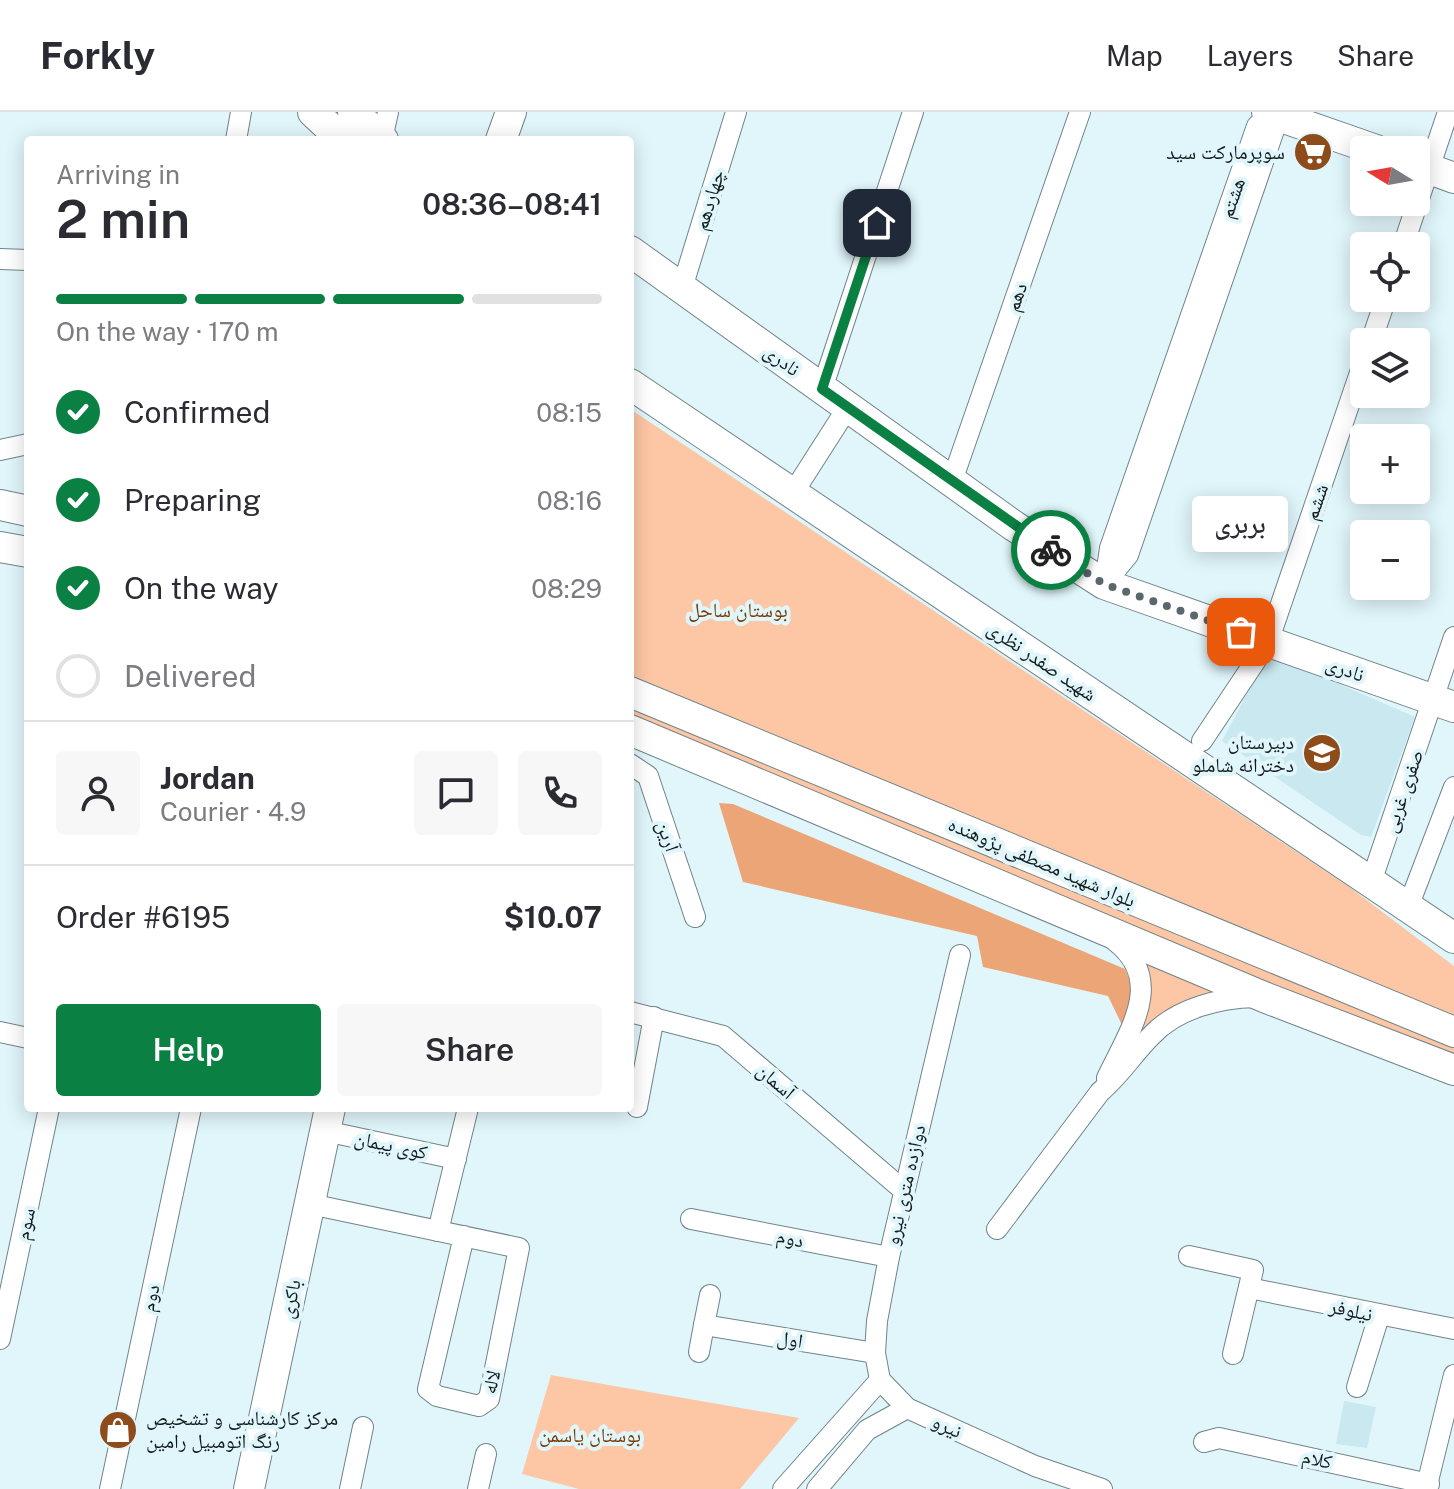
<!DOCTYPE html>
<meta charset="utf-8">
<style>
:root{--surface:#fff;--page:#f7f7f7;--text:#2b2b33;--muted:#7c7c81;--line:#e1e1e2;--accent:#0b8043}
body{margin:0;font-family:"Public Sans","Noto Naskh Arabic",sans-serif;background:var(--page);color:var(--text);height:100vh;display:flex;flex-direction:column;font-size:30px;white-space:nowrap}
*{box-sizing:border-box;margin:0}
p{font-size:26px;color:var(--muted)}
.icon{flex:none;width:44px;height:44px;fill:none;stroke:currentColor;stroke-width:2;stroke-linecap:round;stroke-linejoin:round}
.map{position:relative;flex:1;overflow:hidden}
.panel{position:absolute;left:24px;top:24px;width:610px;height:976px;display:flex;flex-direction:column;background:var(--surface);border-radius:8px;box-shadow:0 4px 20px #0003}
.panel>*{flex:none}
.needle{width:52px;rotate:281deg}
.fabs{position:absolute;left:1350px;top:24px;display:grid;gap:16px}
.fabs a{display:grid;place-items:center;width:80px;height:80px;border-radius:8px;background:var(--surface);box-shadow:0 4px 20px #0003;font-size:40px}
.pin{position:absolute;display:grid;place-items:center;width:68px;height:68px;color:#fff;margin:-34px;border-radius:16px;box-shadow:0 4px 12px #0006}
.courier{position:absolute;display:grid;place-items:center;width:80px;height:80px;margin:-40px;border:6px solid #0b8043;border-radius:50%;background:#fff;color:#222;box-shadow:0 2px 10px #0007}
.bubble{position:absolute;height:56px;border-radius:8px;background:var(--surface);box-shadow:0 4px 20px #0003;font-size:26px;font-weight:600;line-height:56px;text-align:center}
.headline em{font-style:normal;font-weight:600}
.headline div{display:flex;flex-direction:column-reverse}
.headline{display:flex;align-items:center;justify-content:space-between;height:136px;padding:0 32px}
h1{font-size:52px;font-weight:600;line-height:60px}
.bar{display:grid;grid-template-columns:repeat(4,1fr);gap:12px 8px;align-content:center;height:96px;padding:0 32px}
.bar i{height:10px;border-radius:6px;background:var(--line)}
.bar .on{background:var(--accent)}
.bar p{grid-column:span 4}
.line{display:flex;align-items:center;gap:20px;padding:0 32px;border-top:2px solid var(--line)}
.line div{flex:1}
.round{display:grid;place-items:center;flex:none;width:84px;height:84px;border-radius:8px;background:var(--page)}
ol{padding:0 32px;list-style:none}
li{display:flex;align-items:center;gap:24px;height:88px}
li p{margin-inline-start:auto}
li .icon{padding:8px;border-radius:50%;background:var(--accent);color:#fff;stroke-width:4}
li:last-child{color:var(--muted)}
li i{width:44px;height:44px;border:4px solid var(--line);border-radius:50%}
.cta{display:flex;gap:16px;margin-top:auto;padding:16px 32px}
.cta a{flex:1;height:92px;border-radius:8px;background:var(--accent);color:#fff;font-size:32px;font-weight:600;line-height:92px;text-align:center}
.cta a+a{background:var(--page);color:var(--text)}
header{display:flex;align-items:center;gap:48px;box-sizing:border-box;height:112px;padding:0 40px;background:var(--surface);border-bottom:2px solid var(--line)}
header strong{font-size:38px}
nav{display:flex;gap:44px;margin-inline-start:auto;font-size:28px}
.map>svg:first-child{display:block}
.built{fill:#cae8ef}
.green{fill:#fdc6a4}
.forest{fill:#eca577}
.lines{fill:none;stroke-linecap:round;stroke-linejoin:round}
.street-casing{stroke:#708489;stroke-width:22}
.secondary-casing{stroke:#708489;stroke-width:32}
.street{stroke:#fff;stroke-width:20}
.secondary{stroke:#fff;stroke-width:30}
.done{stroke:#5b686b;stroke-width:8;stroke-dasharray:0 14.4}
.route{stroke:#0b8043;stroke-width:10}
.labels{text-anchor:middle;stroke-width:8;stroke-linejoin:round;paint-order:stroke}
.poi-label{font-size:20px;fill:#131b1d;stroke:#e0f6fb;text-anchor:end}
.street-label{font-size:20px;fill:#131b1d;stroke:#e0f6fb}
.park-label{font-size:20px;fill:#793900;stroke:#e0f6fb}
</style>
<header>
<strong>Forkly</strong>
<nav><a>Map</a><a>Layers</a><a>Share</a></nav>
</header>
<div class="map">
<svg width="1454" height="1377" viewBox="0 0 1454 1377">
<rect width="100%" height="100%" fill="#e0f6fb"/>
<g class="built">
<path d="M 1268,541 L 1415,605 L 1371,725 L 1361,723 L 1222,629 Z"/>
<path d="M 1344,1289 L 1376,1295 L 1367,1336 L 1336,1332 Z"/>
</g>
<g class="green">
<path d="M 630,297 L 1348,774 L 1454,854 L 1454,908 L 630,566 Z"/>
<path d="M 630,587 L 1454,931 L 1454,949 L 630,605 Z"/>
<path d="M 1145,848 L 1228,882 L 1202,889 L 1117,958 C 1143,915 1154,899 1145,848 Z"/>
<path d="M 551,1263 L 799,1306 L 740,1377 L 579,1377 L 522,1362 Z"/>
</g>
<path class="forest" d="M 719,691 L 733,692 L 1125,857 L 1135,879 L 1123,915 L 1108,884 L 983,855 L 977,824 L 743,770 Z"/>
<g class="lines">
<defs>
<g id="street">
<path d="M 382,27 L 388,0"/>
<path d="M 236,28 L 241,0"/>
<path d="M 1403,134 L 1448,0"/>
<path d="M 0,147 L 28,148"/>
<path d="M 682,176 L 736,0"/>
<path d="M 1371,230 L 1386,186"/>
<path d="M 822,277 L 913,0"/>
<path d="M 0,338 L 28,332"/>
<path d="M 952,369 L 1080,0"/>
<path d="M 800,370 L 848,295"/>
<path d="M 1105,470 L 1110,436 L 1257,14 L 1271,1"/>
<path d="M 1104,472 L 1128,443 L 1274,18 L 1271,0"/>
<path d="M 1202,629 L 1268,530 L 1364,249"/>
<path d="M 630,652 L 648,664 L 695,805"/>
<path d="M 1371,770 L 1454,525"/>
<path d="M 1408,795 L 1454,675"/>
<path d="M 960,843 L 889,1145 L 877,1209 L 875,1241 L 880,1268 L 907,1296 L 1035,1354 L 1102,1377"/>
<path d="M 630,900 L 723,924 L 902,1077"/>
<path d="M 0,920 L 28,926"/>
<path d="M 1107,966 C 1129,919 1167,868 1114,828"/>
<path d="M 637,995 L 654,905"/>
<path d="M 325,1019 L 456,1047"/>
<path d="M 310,1092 L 519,1136 L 489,1287 L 479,1294 L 437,1284 L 428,1277 L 464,1124"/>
<path d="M 691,1107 L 889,1145"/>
<path d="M 997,1117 L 1100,980 C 1120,963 1133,942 1151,924 C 1177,896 1219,886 1256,885"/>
<path d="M 438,1119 L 468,996"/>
<path d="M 1189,1144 L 1253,1158 L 1233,1242"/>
<path d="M 1249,1176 L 1454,1217"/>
<path d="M 710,1183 L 704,1213 L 875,1241"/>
<path d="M 0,1227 L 49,996"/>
<path d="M 699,1240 L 704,1213"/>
<path d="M 1357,1275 L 1379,1204"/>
<path d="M 1204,1330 L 1219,1326 L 1429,1372"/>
<path d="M 110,1377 L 191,996"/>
<path d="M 350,1377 L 363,1315"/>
<path d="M 478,1377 L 486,1342"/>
<path d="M 783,1377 L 880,1268"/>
<path d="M 817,1377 L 867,1318 L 907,1296"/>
<path d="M 1426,1377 L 1454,1263"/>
</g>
<g id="secondary">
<path d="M 313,0 L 343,28"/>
<path d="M 353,0 L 383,28"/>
<path d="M 1267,0 L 1376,38"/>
<path d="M 501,28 L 511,0"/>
<path d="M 1416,52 L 1454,66"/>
<path d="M 630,139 L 1014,414 L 1104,472 L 1454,595"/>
<path d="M 630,272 L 1454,826"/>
<path d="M 0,393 L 28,399"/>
<path d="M 0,435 L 28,440"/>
<path d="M 630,580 L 1454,920"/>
<path d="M 630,618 L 1264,885 L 1454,958"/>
<path d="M 249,1377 L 330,996"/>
</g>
</defs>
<use href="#street" class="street-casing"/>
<use href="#secondary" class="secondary-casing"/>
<use href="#street" class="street"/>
<use href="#secondary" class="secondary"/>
</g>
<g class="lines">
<path class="done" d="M 1051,438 L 1104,472 L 1241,520"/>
<path class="route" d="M 877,111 L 822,277 L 1051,438"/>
</g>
<defs>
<symbol id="supermarket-disc" viewBox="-11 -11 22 22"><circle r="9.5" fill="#8e4c1a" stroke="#e0f6fb"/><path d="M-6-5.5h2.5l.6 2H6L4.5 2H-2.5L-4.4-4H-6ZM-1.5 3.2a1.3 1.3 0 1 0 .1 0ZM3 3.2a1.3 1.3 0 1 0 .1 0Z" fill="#fff"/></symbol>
<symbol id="school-disc" viewBox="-11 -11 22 22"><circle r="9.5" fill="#8e4c1a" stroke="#e0f6fb"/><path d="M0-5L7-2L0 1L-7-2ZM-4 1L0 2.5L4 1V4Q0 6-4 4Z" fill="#fff"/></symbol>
<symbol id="shop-disc" viewBox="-11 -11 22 22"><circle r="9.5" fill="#8e4c1a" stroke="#e0f6fb"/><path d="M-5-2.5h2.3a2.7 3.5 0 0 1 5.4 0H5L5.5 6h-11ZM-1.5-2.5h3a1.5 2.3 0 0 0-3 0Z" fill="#fff"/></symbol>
</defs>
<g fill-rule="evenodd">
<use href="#supermarket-disc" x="1291" y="18" width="44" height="44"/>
<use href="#school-disc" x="1300" y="619" width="44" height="44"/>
<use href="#shop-disc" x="96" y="1296" width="44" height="44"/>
</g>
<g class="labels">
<g class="poi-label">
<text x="1285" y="47">سوپرمارکت سید</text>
<text x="1294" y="637">دبیرستان<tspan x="1294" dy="23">دخترانه شاملو</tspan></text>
<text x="146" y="1313" text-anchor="start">مرکز کارشناسی و تشخیص<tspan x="146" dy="23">رنگ اتومبیل رامین</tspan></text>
</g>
<g class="street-label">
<text transform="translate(1232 86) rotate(-71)" y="7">هشتم</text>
<text transform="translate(709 88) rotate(-73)" y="7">چهاردهم</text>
<text transform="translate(1016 185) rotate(-71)" y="7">دهم</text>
<text transform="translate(782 248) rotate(36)" y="7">نادری</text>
<text transform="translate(1316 390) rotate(-71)" y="7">ششم</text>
<text transform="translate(1042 549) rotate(34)" y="7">شهید صفدر نظری</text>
<text transform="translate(1345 557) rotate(19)" y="7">نادری</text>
<text transform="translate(1403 679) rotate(-71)" y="7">صفری غربی</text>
<text transform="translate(668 724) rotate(71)" y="7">آرین</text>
<text transform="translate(1042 750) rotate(23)" y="7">بلوار شهید مصطفی پژوهنده</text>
<text transform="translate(776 969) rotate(41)" y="7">آسمان</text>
<text transform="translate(391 1033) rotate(12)" y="7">کوی پیمان</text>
<text transform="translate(905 1073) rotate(-77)" y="7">دوازده متری نیرو</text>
<text transform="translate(25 1112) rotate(-78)" y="7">سوم</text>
<text transform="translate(790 1126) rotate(11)" y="7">دوم</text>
<text transform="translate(150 1186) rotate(-78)" y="7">دوم</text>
<text transform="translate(290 1187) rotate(-78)" y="7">باکری</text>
<text transform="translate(1351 1198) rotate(12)" y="7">نیلوفر</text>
<text transform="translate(790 1227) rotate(9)" y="7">اول</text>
<text transform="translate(491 1270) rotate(-77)" y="7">لاله</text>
<text transform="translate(947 1314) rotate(24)" y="7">نیرو</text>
<text transform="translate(1317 1347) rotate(12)" y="7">کلام</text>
</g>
<g class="park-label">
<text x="738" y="505">بوستان ساحل</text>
<text x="590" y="1330">بوستان یاسمن</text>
</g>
</g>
</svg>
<div class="fabs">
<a><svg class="needle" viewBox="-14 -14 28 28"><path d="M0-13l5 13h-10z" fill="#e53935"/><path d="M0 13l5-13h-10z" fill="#7c7c81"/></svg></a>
<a><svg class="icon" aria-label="locate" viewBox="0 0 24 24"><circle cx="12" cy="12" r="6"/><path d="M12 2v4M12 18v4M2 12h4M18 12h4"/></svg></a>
<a><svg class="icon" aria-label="layers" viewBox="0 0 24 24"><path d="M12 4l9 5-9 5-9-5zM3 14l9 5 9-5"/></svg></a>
<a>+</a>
<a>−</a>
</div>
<div class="pin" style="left:1241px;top:520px;background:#ea580c"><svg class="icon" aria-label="bag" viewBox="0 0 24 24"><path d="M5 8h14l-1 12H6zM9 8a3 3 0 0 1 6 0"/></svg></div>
<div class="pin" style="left:877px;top:111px;background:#1f2937"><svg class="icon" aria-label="home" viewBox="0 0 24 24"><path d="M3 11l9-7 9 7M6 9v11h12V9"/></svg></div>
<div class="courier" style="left:1051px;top:438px"><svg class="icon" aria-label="bike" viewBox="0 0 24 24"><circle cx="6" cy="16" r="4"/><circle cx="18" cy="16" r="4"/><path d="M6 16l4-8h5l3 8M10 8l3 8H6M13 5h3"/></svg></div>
<div class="bubble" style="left:1192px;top:384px;width:96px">بربری</div>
<section class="panel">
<div class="headline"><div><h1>2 min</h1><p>Arriving in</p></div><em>08:36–08:41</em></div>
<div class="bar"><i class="on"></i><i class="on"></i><i class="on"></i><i></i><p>On the way · 170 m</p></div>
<ol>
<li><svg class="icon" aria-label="check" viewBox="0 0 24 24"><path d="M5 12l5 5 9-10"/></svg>Confirmed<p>08:15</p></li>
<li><svg class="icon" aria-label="check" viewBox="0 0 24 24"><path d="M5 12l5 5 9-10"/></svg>Preparing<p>08:16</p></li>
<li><svg class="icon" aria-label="check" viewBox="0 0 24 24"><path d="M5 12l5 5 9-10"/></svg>On the way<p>08:29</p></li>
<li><i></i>Delivered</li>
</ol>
<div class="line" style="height:144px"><a class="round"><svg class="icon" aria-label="person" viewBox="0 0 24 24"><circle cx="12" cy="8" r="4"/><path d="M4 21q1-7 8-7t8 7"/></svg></a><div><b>Jordan</b><p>Courier · 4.9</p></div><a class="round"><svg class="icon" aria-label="chat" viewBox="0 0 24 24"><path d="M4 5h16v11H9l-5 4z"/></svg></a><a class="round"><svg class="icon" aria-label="phone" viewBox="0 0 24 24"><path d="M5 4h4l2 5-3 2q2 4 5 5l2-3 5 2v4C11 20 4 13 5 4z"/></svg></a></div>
<div class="line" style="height:104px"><div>Order #6195</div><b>$10.07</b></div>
<div class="cta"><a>Help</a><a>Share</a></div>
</section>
</div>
